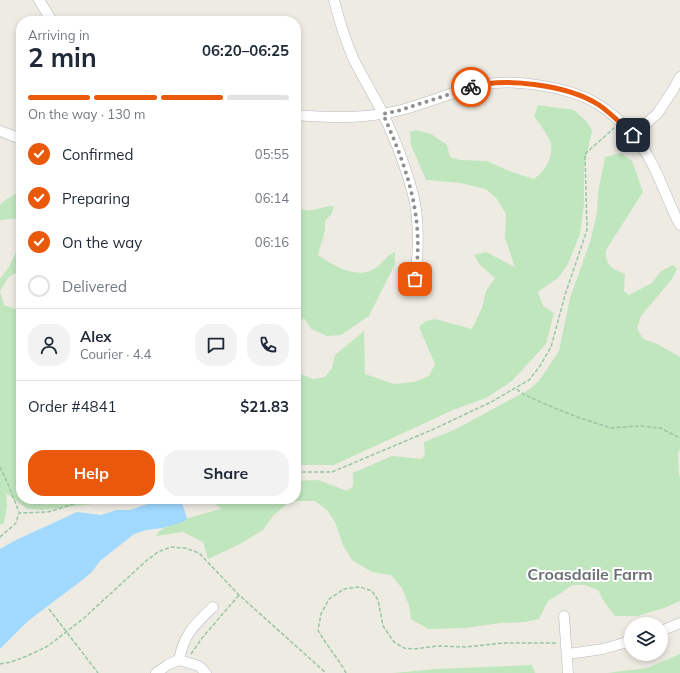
<!DOCTYPE html>
<meta charset="utf-8">
<style>
:root{--surface:#fff;--page:#f2f2f3;--text:#1f2937;--muted:#747a83;--line:#e0e1e3;--accent:#ea580c}
body{margin:0;font-family:Mulish,sans-serif;background:var(--page);color:var(--text);height:100vh;display:flex;flex-direction:column;font-size:15px;white-space:nowrap}
*{box-sizing:border-box;margin:0}
p{font-size:13px;color:var(--muted)}
.icon{flex:none;width:22px;height:22px;fill:none;stroke:currentColor;stroke-width:2;stroke-linecap:round;stroke-linejoin:round}
.map{position:relative;flex:1;overflow:hidden}
.side{position:absolute;left:16px;top:16px;width:285px;height:488px;display:flex;flex-direction:column;background:var(--surface);border-radius:16px;box-shadow:0 2px 6px #0003}
.side>*{flex:none}
.tools{position:absolute;left:624px;top:617px;display:grid;gap:8px}
.tools a{display:grid;place-items:center;width:44px;height:44px;border-radius:50%;background:var(--surface);box-shadow:0 2px 6px #0003;font-size:20px}
.pin{position:absolute;display:grid;place-items:center;width:34px;height:34px;color:#fff;margin:-17px;border-radius:8px;box-shadow:0 2px 6px #0006}
.courier{position:absolute;display:grid;place-items:center;width:40px;height:40px;margin:-20px;border:3px solid #ea580c;border-radius:50%;background:#fff;color:#222;box-shadow:0 1px 5px #0007}
.headline em{font-style:normal;font-weight:700}
.headline div{display:flex;flex-direction:column-reverse}
.headline{display:flex;align-items:center;justify-content:space-between;height:68px;padding:0 12px}
h1{font-size:26px;font-weight:700;line-height:30px}
.bar{display:grid;grid-template-columns:repeat(4,1fr);gap:6px 4px;align-content:center;height:48px;padding:0 12px}
.bar i{height:5px;border-radius:3px;background:var(--line)}
.bar .active{background:var(--accent)}
.bar p{grid-column:span 4}
.line{display:flex;align-items:center;gap:10px;padding:0 12px;border-top:1px solid var(--line)}
.line div{flex:1}
.round{display:grid;place-items:center;flex:none;width:42px;height:42px;border-radius:16px;background:var(--page)}
ol{padding:0 12px;list-style:none}
li{display:flex;align-items:center;gap:12px;height:44px}
li p{margin-inline-start:auto}
li .icon{padding:4px;border-radius:50%;background:var(--accent);color:#fff;stroke-width:4}
li:last-child{color:var(--muted)}
li i{width:22px;height:22px;border:2px solid var(--line);border-radius:50%}
.button{display:flex;gap:8px;margin-top:auto;padding:8px 12px}
.button a{flex:1;height:46px;border-radius:16px;background:var(--accent);color:#fff;font-size:16px;font-weight:700;line-height:46px;text-align:center}
.button a+a{background:var(--page);color:var(--text)}
.map>svg:first-child{display:block}
.green{fill:#c0e6be}
.water{fill:#a1d9ff}
.lines{fill:none;stroke-linecap:round;stroke-linejoin:round}
.minor-casing{stroke:#b5b9bd;stroke-width:11}
.path{stroke:#97c7a4;stroke-width:1.5;stroke-dasharray:4 2;stroke-linecap:butt}
.minor{stroke:#fff;stroke-width:10}
.done{stroke:#8e9090;stroke-width:4;stroke-dasharray:0 7.2}
.route{stroke:#ea580c;stroke-width:5}
.labels{text-anchor:middle;stroke-width:4;stroke-linejoin:round;paint-order:stroke}
.neighbourhood-label{font-size:16px;font-weight:bold;fill:#6c7176;stroke:#fff}
</style>
<div class="map">
<svg width="680" height="673" viewBox="0 0 680 673">
<rect width="100%" height="100%" fill="#eeebe3"/>
<g class="green">
<path d="M 538,105 L 574,110 L 586,121 L 592,130 L 584,169 L 584,204 L 580,234 L 568,264 L 558,278 L 538,292 L 543,306 L 554,313 L 546,344 L 512,381 L 486,398 L 453,410 L 334,465 L 296,465 L 296,372 L 313,379 L 325,377 L 332,368 L 335,355 L 364,331 L 365,374 L 394,384 L 414,382 L 429,376 L 435,364 L 419,327 L 426,321 L 435,319 L 472,329 L 482,308 L 486,291 L 495,278 L 479,264 L 474,255 L 486,252 L 515,267 L 505,238 L 506,214 L 497,199 L 486,189 L 460,183 L 426,180 L 411,145 L 410,132 L 416,130 L 431,134 L 447,145 L 450,157 L 460,160 L 487,161 L 509,171 L 534,179 C 545,171 553,159 551,144 C 549,136 539,123 534,116 Z"/>
<path d="M 621,153 L 632,161 L 643,192 L 606,250 C 605,266 611,268 625,274 L 624,291 L 629,295 L 652,283 L 661,271 L 673,265 L 677,269 L 672,279 L 641,316 L 637,328 L 643,339 L 657,344 L 680,357 L 680,449 L 678,453 L 679,475 L 680,476 L 680,601 L 664,608 L 637,616 L 615,616 L 603,600 L 598,590 L 585,585 L 572,585 L 564,591 L 548,601 L 539,619 L 525,622 L 501,623 L 464,628 L 428,629 L 411,619 L 409,605 L 402,588 L 391,575 L 372,572 L 352,560 L 343,545 L 335,522 L 327,510 L 315,501 L 290,501 L 273,516 L 263,530 L 240,544 L 208,559 L 203,542 L 183,532 L 156,536 C 161,523 207,513 221,509 L 214,503 L 203,499 L 296,499 L 296,481 L 318,480 L 347,491 L 353,486 L 353,473 L 392,456 L 421,459 L 425,455 L 424,442 L 456,429 L 530,389 L 539,381 L 559,351 L 570,298 L 590,242 L 597,213 L 598,193 L 605,157 Z"/>
<path d="M 21,191 L 21,218 L 0,220 L 0,205 L 5,200 Z"/>
<path d="M 296,205 C 308,217 320,205 334,206 L 332,213 L 325,221 L 325,230 L 318,255 C 334,266 360,282 378,266 C 385,261 387,255 395,252 L 395,264 L 369,316 L 341,335 L 327,336 L 311,329 L 304,318 L 296,325 Z"/>
<path d="M 21,242 L 21,269 L 8,278 L 0,291 L 4,305 L 21,311 L 21,499 L 122,499 L 123,504 L 102,503 L 41,510 L 27,509 L 6,493 L 7,507 L 4,523 L 0,525 L 0,279 L 9,267 Z"/>
<path d="M 680,654 L 680,673 L 607,673 L 647,668 Z"/>
<path d="M 532,665 L 535,673 L 393,673 L 436,669 Z"/>
</g>
<path class="water" d="M 162,499 L 170,499 L 182,503 L 186,515 L 187,519 L 183,522 L 163,528 L 146,530 L 134,534 L 100,561 L 91,573 L 77,584 L 28,621 L 0,649 L 0,549 L 16,540 L 77,512 L 101,515 L 116,510 L 130,510 Z"/>
<g class="lines">
<defs>
<g id="minor">
<path d="M 39,0 L 52,21"/>
<path d="M 334,0 C 339,20 345,39 353,58 C 362,76 373,94 382,112 C 395,138 409,175 415,203 C 420,232 418,260 414,288"/>
<path d="M 296,115 C 331,118 366,119 401,110 C 428,103 454,91 482,85 C 513,78 568,87 596,103 C 609,111 623,123 633,135 C 656,161 664,195 680,225"/>
<path d="M 0,131 L 21,139"/>
<path d="M 633,135 L 657,114 L 673,90 L 680,77"/>
<path d="M 564,616 L 568,673"/>
<path d="M 661,631 L 680,623"/>
<path d="M 568,654 L 603,649 L 631,641"/>
<path d="M 179,660 C 184,634 194,625 213,607"/>
<path d="M 156,673 L 169,664 L 179,660 L 199,666 L 206,673"/>
</g>
</defs>
<use href="#minor" class="minor-casing"/>
<g class="path">
<path d="M 517,389 L 521,393 L 545,404 L 577,417 L 611,428 L 641,426 L 660,428 L 680,438"/>
<path d="M 0,467 L 8,484 L 19,512"/>
<path d="M 296,472 L 332,472 L 434,429 L 491,402 L 529,380 L 540,366 L 551,347 L 565,295 L 587,230 L 585,154 L 614,128"/>
<path d="M 0,537 L 16,523 L 19,513 L 48,512 L 90,499"/>
<path d="M 49,609 L 98,673"/>
<path d="M 191,654 L 202,638 L 239,595"/>
<path d="M 0,664 L 11,662 L 27,656 L 48,646 L 84,618 L 146,561 L 158,552 L 171,547 L 185,548 L 199,553 L 239,595 L 326,673"/>
<path d="M 346,673 C 338,658 326,645 318,630 L 321,614 L 329,599 L 344,589 L 360,587 L 372,591 L 378,600 L 383,626 L 394,642 L 404,648 L 414,649 L 439,646 L 466,647 L 503,643 L 557,643"/>
</g>
<use href="#minor" class="minor"/>
</g>
<g class="lines">
<path class="done" d="M 415,279 C 425,218 407,168 383,114 L 401,110 L 471,87"/>
<path class="route" d="M 471,87 C 505,77 568,85 599,105 C 611,113 622,125 633,135"/>
</g>
<g class="labels">
<g class="neighbourhood-label">
<text x="590" y="580">Croasdaile Farm</text>
</g>
</g>
</svg>
<div class="tools">
<a><svg class="icon" aria-label="layers" viewBox="0 0 24 24"><path d="M12 4l9 5-9 5-9-5zM3 14l9 5 9-5"/></svg></a>
</div>
<div class="pin" style="left:415px;top:279px;background:#ea580c"><svg class="icon" aria-label="bag" viewBox="0 0 24 24"><path d="M5 8h14l-1 12H6zM9 8a3 3 0 0 1 6 0"/></svg></div>
<div class="pin" style="left:633px;top:135px;background:#1f2937"><svg class="icon" aria-label="home" viewBox="0 0 24 24"><path d="M3 11l9-7 9 7M6 9v11h12V9"/></svg></div>
<div class="courier" style="left:471px;top:87px"><svg class="icon" aria-label="bike" viewBox="0 0 24 24"><circle cx="6" cy="16" r="4"/><circle cx="18" cy="16" r="4"/><path d="M6 16l4-8h5l3 8M10 8l3 8H6M13 5h3"/></svg></div>
<section class="side">
<div class="headline"><div><h1>2 min</h1><p>Arriving in</p></div><em>06:20–06:25</em></div>
<div class="bar"><i class="active"></i><i class="active"></i><i class="active"></i><i></i><p>On the way · 130 m</p></div>
<ol>
<li><svg class="icon" aria-label="check" viewBox="0 0 24 24"><path d="M5 12l5 5 9-10"/></svg>Confirmed<p>05:55</p></li>
<li><svg class="icon" aria-label="check" viewBox="0 0 24 24"><path d="M5 12l5 5 9-10"/></svg>Preparing<p>06:14</p></li>
<li><svg class="icon" aria-label="check" viewBox="0 0 24 24"><path d="M5 12l5 5 9-10"/></svg>On the way<p>06:16</p></li>
<li><i></i>Delivered</li>
</ol>
<div class="line" style="height:72px"><a class="round"><svg class="icon" aria-label="person" viewBox="0 0 24 24"><circle cx="12" cy="8" r="4"/><path d="M4 21q1-7 8-7t8 7"/></svg></a><div><b>Alex</b><p>Courier · 4.4</p></div><a class="round"><svg class="icon" aria-label="chat" viewBox="0 0 24 24"><path d="M4 5h16v11H9l-5 4z"/></svg></a><a class="round"><svg class="icon" aria-label="phone" viewBox="0 0 24 24"><path d="M5 4h4l2 5-3 2q2 4 5 5l2-3 5 2v4C11 20 4 13 5 4z"/></svg></a></div>
<div class="line" style="height:52px"><div>Order #4841</div><b>$21.83</b></div>
<div class="button"><a>Help</a><a>Share</a></div>
</section>
</div>
